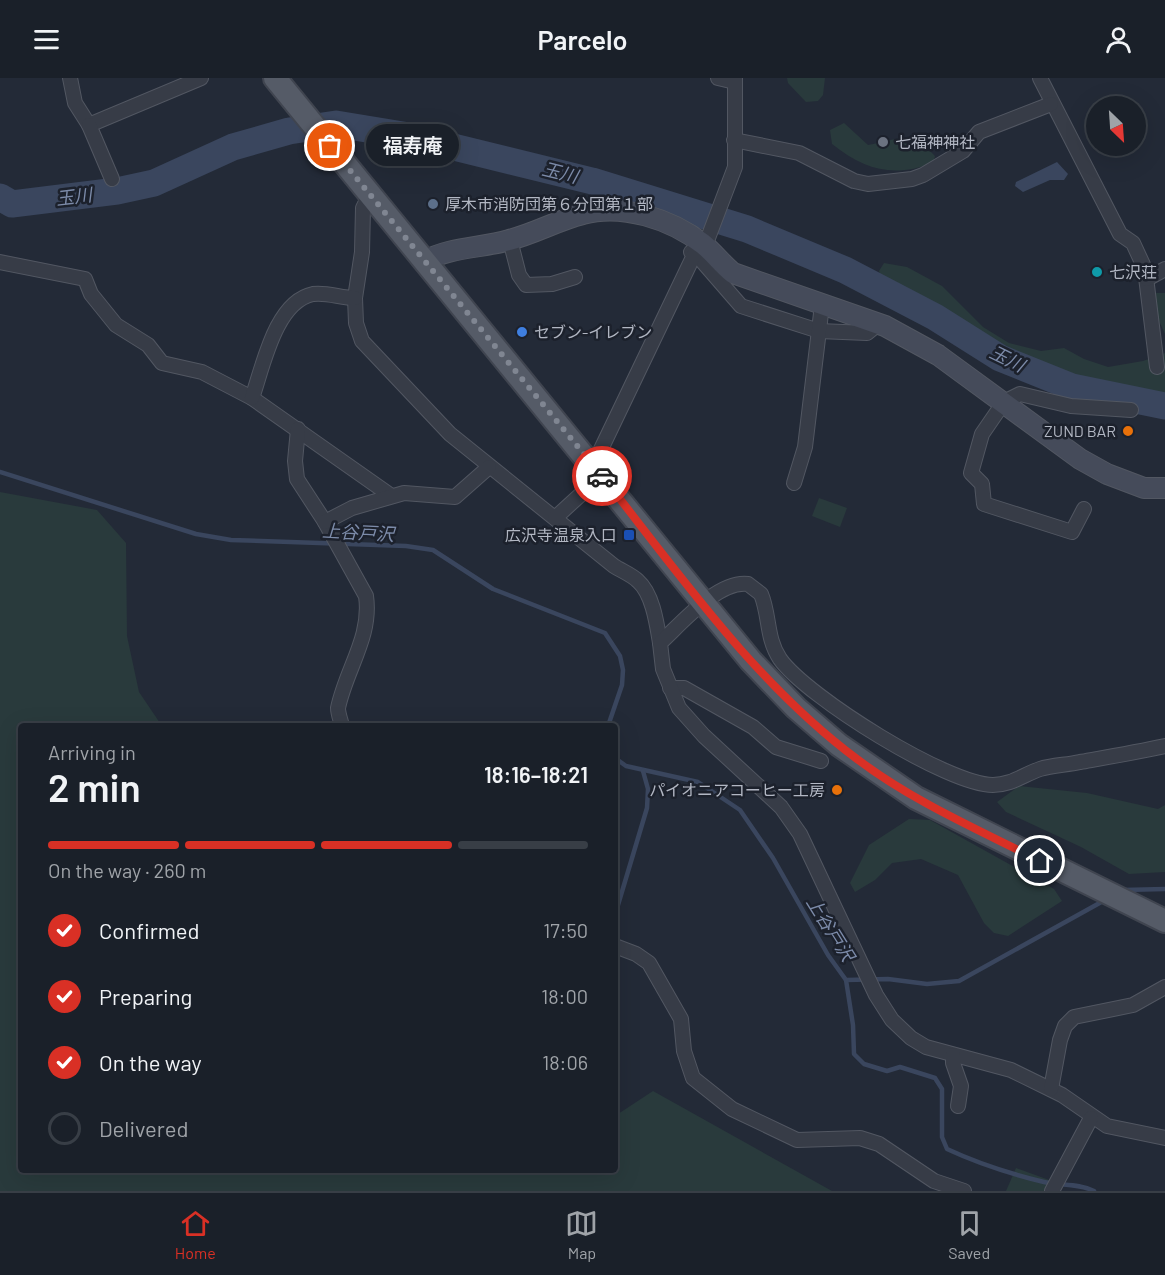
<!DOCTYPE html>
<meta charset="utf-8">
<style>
:root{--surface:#1a2029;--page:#272d35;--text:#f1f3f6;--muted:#9fa3a8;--line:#383e46;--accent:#d93025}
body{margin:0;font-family:Barlow,"Noto Sans JP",sans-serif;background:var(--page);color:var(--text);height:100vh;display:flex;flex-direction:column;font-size:22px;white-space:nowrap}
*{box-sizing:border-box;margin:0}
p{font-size:20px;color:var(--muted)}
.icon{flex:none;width:33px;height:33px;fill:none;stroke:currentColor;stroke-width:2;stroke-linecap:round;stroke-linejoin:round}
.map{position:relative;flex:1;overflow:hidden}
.side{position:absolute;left:18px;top:645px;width:600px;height:450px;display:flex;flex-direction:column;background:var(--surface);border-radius:6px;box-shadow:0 6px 24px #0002,0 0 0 2px var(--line)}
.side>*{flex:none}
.needle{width:39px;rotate:155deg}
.fabs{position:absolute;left:1086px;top:18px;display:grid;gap:12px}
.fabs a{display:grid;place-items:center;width:60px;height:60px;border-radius:50%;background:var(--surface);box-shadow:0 6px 24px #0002,0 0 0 2px var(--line);font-size:30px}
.pin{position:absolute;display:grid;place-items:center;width:51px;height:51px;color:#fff;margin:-26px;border:3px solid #fff;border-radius:50%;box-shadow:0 2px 6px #0007}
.courier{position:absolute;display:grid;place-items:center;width:60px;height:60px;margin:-30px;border:4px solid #d93025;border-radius:50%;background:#fff;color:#222;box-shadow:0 2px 8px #0007}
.bubble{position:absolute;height:42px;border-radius:21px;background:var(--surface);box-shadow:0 6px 24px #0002,0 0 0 2px var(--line);font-size:20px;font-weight:600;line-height:42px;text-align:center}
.headline em{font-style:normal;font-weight:600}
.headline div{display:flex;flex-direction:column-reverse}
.headline{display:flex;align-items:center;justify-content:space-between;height:102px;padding:0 30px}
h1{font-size:39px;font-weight:600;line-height:45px}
.bar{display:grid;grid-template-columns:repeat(4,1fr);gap:9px 6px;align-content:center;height:72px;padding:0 30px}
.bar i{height:8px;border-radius:4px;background:var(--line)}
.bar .active{background:var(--accent)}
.bar p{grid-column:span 4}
ol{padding:0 30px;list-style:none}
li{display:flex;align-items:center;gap:18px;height:66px}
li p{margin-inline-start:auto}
li .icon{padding:6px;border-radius:50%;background:var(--accent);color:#fff;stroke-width:4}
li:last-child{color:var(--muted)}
li i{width:33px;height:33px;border:3px solid var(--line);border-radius:50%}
header{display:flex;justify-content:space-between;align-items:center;height:78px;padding:0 30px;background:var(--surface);font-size:27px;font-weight:600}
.tab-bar{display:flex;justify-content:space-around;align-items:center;height:84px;border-top:2px solid var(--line);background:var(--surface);font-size:16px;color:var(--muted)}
.tab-bar a{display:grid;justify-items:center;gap:3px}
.tab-bar .active{color:var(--accent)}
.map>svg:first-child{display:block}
.green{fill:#293a3c}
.water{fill:#3a465e}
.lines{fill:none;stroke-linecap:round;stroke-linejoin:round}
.stream{stroke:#3a465e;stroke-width:4.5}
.river{stroke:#3a465e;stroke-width:27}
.street-casing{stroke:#525762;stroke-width:16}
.secondary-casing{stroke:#525762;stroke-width:22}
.primary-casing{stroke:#404550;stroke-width:26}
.street{stroke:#373c47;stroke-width:14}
.secondary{stroke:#454b5a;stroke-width:20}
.primary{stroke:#555b67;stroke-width:22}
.done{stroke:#808692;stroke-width:6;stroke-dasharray:0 10.8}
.route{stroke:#d93025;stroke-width:8}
.worship-dot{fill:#6b7280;stroke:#1c212c;stroke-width:2}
.service-dot{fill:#5c6f8a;stroke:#1c212c;stroke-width:2}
.culture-dot{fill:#0f9aa8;stroke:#1c212c;stroke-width:2}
.shop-dot{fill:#3f7fe0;stroke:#1c212c;stroke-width:2}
.food-dot{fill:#e8710a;stroke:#1c212c;stroke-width:2}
.transit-dot{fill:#1a4fb4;stroke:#1c212c;stroke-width:2}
.labels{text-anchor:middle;stroke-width:5;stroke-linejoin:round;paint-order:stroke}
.poi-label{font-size:16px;fill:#b2b7c3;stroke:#1c212c;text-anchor:start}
.water-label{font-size:18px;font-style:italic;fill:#7c8ba9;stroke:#1c212c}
</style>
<header><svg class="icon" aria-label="menu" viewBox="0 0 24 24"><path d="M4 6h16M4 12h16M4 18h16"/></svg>Parcelo<svg class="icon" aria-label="person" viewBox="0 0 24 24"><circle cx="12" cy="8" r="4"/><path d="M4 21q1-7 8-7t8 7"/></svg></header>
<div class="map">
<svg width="1165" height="1113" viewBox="0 0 1165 1113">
<rect width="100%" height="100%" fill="#232a37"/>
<g class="green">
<path d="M 787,0 L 825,0 L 823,17 L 818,23 L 806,24 L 788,5 Z"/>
<path d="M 844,45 L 868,67 C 899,61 911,52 935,78 L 933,85 C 893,100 865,92 832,66 L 830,52 Z"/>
<path d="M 884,185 L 907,189 L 942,208 L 983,249 L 1009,265 L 1041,273 L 1064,270 L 1084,281 L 1108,289 L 1143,283 L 1165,275 L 1165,318 L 1156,317 L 1142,329 L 1115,326 L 1080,316 L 1073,300 L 1057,290 L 1010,278 L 882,204 L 879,193 Z"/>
<path d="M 1153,215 L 1165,215 L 1165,256 L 1155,234 Z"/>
<path d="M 0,414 L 97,432 L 126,465 L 127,558 L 139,614 L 162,648 L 21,648 L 21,1092 L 615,1092 L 615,1038 L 653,1013 L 832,1113 L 0,1113 Z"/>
<path d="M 819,420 L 847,430 L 840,449 L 812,438 Z"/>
<path d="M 1019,708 L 1087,715 L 1158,731 L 1165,727 L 1165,794 L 1129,796 L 1081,769 L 1006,734 L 997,724 Z"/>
<path d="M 909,741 L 930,742 L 1054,811 L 1062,823 L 1008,858 L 994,855 L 984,845 L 958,797 L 921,781 L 892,785 L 875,802 L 855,814 L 850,805 L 869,767 Z"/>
<path d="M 1016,1090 L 1052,1103 L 1048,1113 L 1006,1113 Z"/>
</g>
<path class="water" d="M 1057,84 L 1068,96 L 1064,102 L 1050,102 L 1023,114 L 1015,108 L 1016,104 Z"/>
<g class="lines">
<g class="stream">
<path d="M 0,394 L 196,456 L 231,462 L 406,468 L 433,472 L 493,511 L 605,555 L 620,578 L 623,592 L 622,607 L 608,648"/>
<path d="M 615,680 L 626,688 L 698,704 L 740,732 L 773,780 L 828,877 L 846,902 L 888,901 L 927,906 L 959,903 L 1105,822"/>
<path d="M 1123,812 L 1165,811"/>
<path d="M 615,837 L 647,730 L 648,711 L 643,693"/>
<path d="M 846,902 L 853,947 L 854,976 L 864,986 L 887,993 L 900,989 L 935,1000 L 942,1011 L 942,1059 L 947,1071 C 977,1085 1011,1096 1044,1104 C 1061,1108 1078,1105 1094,1113"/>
</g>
<path class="river" d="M 0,119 L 12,126 L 117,113 L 154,105 L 233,69 L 289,53 L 336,46 L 409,58 L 592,103 L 747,151 L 845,192 L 935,239 L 1000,280 L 1072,309 L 1165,328"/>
<defs>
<g id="street">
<path d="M 70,0 L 75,25 L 89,47 L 201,0"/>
<path d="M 718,0 L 735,4"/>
<path d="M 1040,0 L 1120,156 L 1133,165 L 1145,191 L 1157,289"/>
<path d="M 89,47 L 112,101"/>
<path d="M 734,62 L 799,75 L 854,103 L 868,106 L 912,101 L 923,97 L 963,73 L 979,54 L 1051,26"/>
<path d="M 370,116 L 363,130 L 362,174 L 355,220 L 356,245 L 362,263 L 450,356 L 614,488 C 622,493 632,497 638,503 C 653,516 657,547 660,565"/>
<path d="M 510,162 L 519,197 L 526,207 L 552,206 L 575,199"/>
<path d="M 691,174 L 695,175 L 741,228 L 819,253 L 867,255 L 878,246"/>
<path d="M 0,184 L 85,201 L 91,216 L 116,247 L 148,267 L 162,285 L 202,294 L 252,320 L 390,417"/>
<path d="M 1147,201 L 1165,191"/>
<path d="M 252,320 C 263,289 275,224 313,216 C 327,214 341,220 355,220"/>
<path d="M 298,351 L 295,383 L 297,401 L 325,444 L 366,518 C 372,559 346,591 338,630 C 338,636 341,643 342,648"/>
<path d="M 593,388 L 695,175 L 705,168 L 735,89 L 735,0"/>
<path d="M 794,405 L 805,369 L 822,227"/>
<path d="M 1084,431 L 1072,454 L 984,426 L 982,406 L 971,395 L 982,356 L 1004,324 L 1020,316 L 1071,328 L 1131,332"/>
<path d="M 555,440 L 601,398"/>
<path d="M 325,444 L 352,430 L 404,415 L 455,419 L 489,389"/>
<path d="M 670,610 L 684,610 L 753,649 L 776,669 L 821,683"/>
<path d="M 1165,668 C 1137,674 1108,679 1080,684 C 1067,687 1052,687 1040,691 C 1023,697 1011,707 993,707 C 948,707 807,619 780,581 C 766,560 770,538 761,516 L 748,506 C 718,502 681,546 660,565 L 663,591 L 679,630 L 704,658 L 781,729 L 800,756 L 876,917 L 892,942 L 911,960 L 926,969 L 1011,992 L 1062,1017 L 1107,1048 L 1165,1060"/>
<path d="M 615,868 L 636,876 L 649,885 L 681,941 L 684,973 L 693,1000 L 732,1031 L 797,1062 L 860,1060 L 879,1066 L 934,1103 L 964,1113"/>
<path d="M 953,977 L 953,985 L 961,1008 L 958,1028"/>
<path d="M 1051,1011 L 1060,962 L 1065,948 L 1074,939 L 1133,927 L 1165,909"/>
<path d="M 1052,1113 L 1091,1040"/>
</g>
<path id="secondary" d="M 425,183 C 450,169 482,170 509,162 C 534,156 558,142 583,136 C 622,125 671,141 703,166 C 714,175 722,186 733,195 L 885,248 L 938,277 L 1080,381 L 1107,396 L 1144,410 L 1165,410"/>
<path id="primary" d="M 275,0 L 751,583 L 796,630 L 839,667 L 916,720 L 1165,843"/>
</defs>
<use href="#street" class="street-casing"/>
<use href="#secondary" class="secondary-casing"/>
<use href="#primary" class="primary-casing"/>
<use href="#street" class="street"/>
<use href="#secondary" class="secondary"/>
<use href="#primary" class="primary"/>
</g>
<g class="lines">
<path class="done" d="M 330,68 L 602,398"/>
<path class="route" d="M 602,398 C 680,497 755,605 857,681 C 914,724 977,751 1040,783"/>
</g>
<circle class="worship-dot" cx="883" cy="64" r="6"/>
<circle class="service-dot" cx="433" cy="126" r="6"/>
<circle class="culture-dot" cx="1097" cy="194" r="6"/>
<circle class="shop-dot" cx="522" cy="254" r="6"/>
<g class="food-dot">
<circle cx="1128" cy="353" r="6"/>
<circle cx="837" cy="712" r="6"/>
</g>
<rect class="transit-dot" x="623" y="451" width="12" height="12" rx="3"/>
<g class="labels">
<g class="poi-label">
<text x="895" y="70">七福神神社</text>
<text x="445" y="132">厚木市消防団第６分団第１部</text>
<text x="1109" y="200">七沢荘</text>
<text x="534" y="260">セブン-イレブン</text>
<text x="1116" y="359" text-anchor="end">ZUND BAR</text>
<text x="617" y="463" text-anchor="end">広沢寺温泉入口</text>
<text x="825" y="718" text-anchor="end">パイオニアコーヒー工房</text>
</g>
<g class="water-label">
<text transform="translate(560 95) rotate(14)" y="6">玉川</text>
<text transform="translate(74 119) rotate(-7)" y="6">玉川</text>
<text transform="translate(1007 281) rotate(26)" y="6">玉川</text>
<text transform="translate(358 455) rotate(3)" y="6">上谷戸沢</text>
<text transform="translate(830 851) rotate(58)" y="6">上谷戸沢</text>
</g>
</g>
</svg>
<div class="fabs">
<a><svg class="needle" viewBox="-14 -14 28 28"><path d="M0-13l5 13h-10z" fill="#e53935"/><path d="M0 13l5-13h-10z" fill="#9fa3a8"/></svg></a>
</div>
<div class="pin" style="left:330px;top:68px;background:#ea580c"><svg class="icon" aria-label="bag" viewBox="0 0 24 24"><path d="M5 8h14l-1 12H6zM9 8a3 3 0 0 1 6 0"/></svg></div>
<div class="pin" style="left:1040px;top:783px;background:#1f2937"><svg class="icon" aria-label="home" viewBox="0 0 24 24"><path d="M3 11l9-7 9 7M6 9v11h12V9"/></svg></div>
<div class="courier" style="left:602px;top:398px"><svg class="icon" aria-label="car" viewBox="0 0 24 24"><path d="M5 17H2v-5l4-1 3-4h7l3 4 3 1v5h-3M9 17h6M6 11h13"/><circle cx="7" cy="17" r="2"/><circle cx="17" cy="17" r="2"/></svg></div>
<div class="bubble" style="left:366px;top:46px;width:93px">福寿庵</div>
<section class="side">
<div class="headline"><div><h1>2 min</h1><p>Arriving in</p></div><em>18:16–18:21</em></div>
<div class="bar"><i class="active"></i><i class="active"></i><i class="active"></i><i></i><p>On the way · 260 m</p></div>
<ol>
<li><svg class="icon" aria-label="check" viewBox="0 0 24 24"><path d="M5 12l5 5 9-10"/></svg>Confirmed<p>17:50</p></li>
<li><svg class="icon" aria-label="check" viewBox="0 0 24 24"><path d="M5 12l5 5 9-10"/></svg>Preparing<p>18:00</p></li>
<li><svg class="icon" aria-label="check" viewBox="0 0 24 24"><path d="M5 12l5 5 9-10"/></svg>On the way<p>18:06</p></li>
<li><i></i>Delivered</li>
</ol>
</section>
</div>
<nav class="tab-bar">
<a class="active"><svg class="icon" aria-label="home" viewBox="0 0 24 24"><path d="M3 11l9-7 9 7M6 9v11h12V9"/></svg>Home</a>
<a><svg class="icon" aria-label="map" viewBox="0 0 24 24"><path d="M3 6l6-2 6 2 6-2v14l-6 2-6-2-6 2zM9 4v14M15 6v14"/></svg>Map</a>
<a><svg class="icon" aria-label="saved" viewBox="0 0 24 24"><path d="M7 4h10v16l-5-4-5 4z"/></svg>Saved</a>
</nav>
